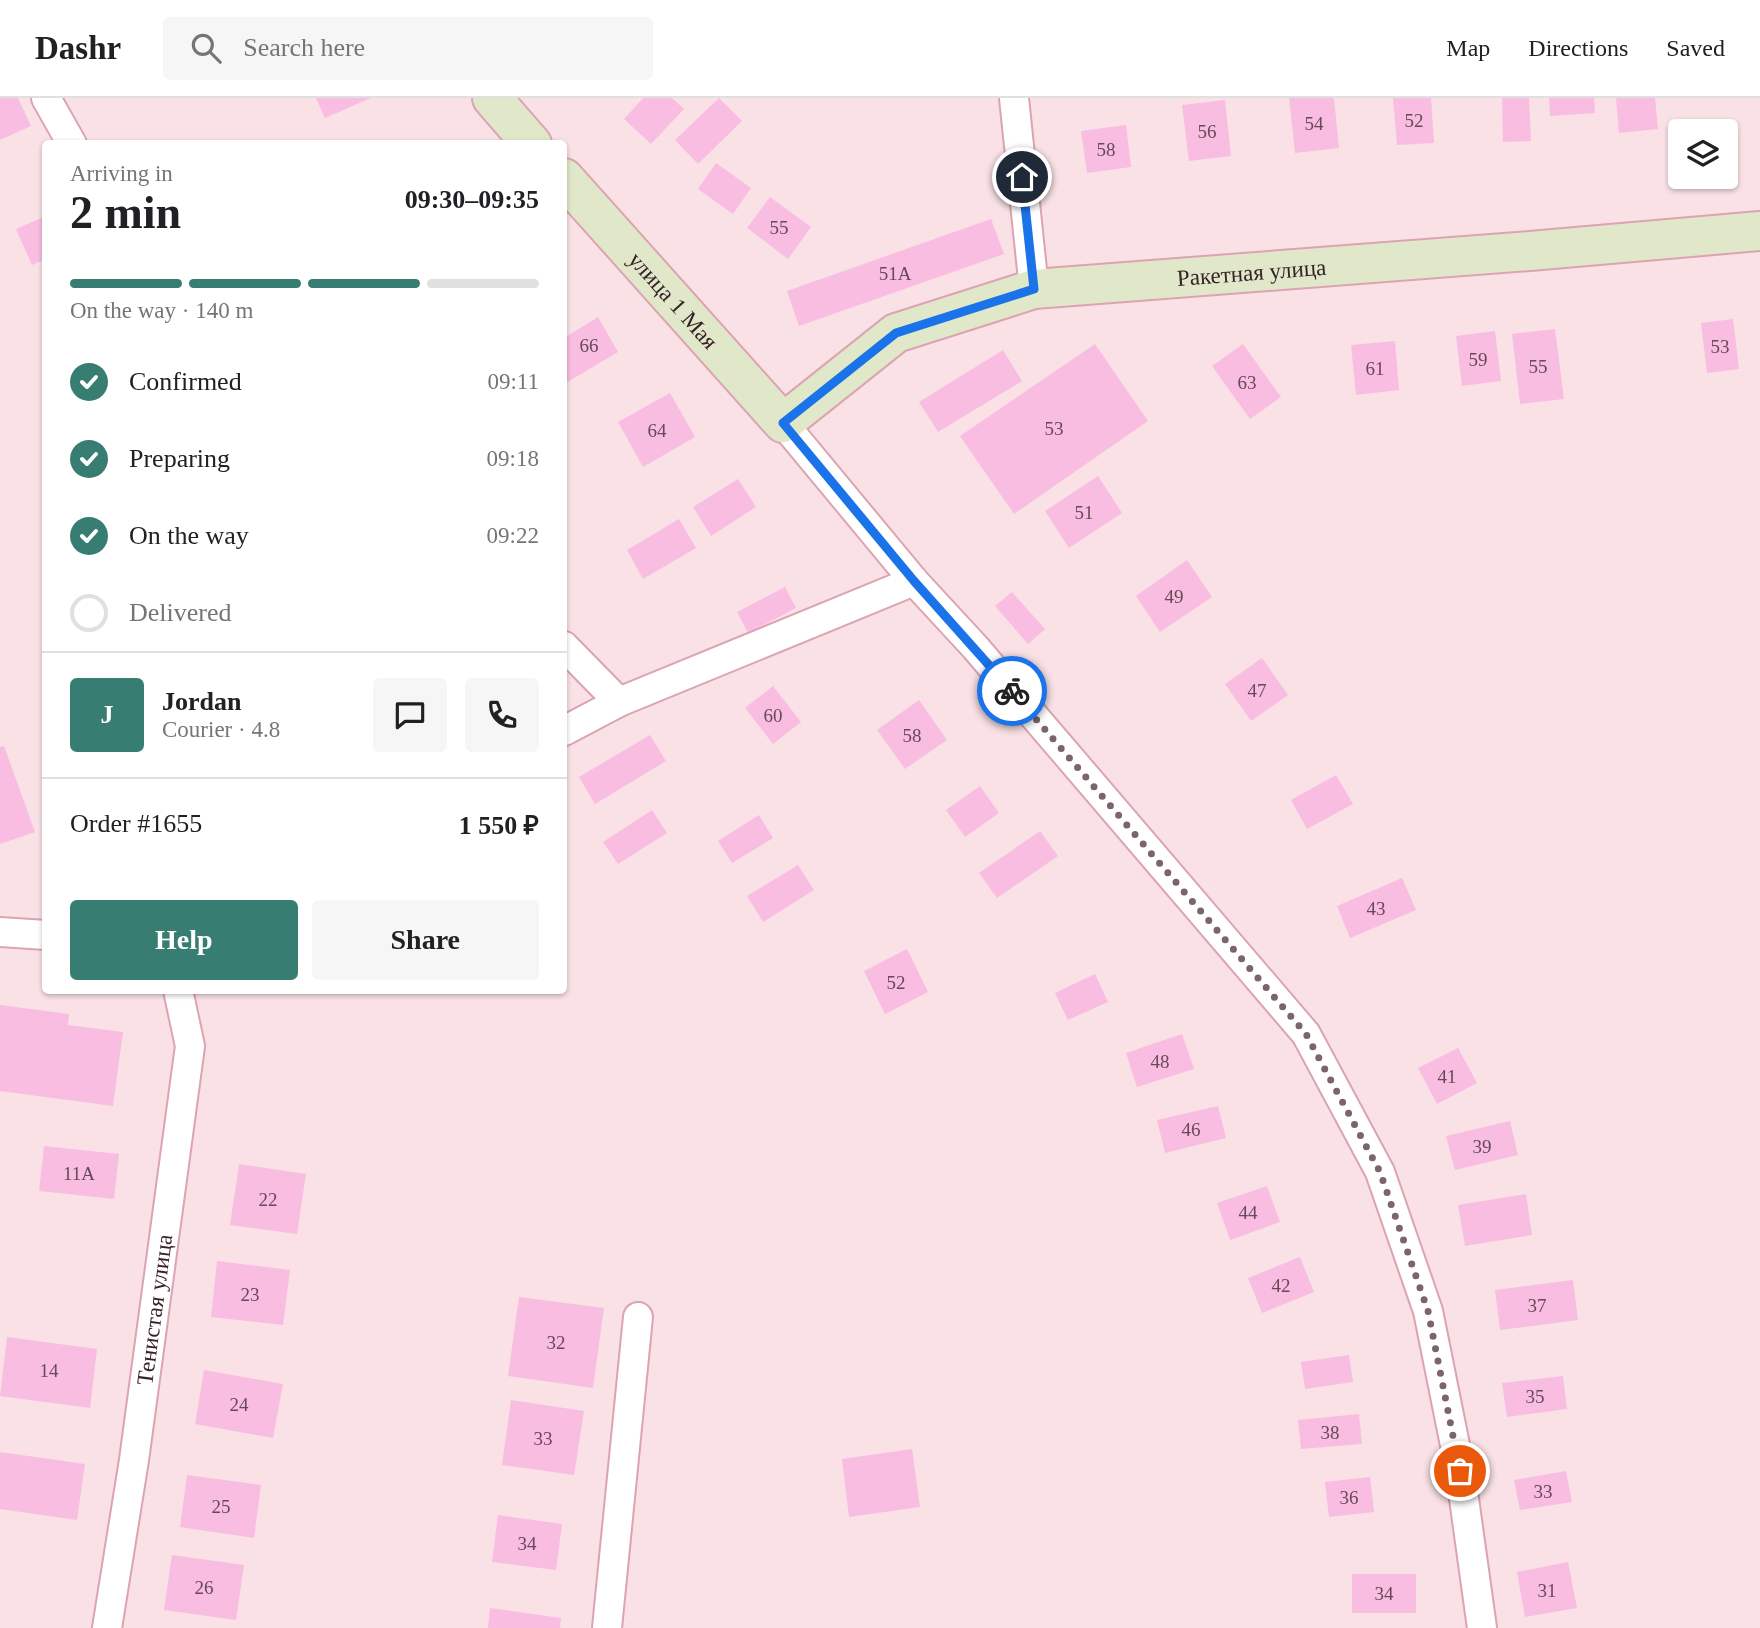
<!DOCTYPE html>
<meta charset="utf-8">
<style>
:root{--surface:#fff;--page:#f6f6f6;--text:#202124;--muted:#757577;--line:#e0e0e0;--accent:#387d72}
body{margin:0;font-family:"Times New Roman",serif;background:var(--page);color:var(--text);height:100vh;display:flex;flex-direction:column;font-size:26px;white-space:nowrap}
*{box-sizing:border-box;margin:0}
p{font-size:23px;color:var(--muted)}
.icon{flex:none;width:38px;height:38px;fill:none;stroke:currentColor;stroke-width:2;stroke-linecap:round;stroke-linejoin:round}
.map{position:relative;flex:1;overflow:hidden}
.details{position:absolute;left:42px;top:42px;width:525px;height:854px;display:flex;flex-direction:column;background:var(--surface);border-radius:7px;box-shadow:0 2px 5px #0004}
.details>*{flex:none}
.controls{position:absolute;left:1668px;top:21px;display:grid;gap:14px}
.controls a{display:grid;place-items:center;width:70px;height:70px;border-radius:7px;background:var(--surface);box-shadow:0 2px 5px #0004;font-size:35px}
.pin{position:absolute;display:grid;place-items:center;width:60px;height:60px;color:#fff;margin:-30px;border:4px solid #fff;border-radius:50%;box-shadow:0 2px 7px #0007}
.courier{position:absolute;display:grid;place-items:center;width:70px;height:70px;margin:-35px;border:5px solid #1a73e8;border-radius:50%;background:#fff;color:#222;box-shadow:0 2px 9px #0007}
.overview em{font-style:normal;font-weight:800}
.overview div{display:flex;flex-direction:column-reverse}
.overview{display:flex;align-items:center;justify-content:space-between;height:119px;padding:0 28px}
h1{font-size:46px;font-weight:800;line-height:52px}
.bar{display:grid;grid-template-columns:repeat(4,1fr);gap:10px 7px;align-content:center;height:84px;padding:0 28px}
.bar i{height:9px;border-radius:5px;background:var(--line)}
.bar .active{background:var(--accent)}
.bar p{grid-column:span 4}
.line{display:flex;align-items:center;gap:18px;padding:0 28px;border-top:2px solid var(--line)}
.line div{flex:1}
.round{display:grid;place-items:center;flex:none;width:74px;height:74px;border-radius:7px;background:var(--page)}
ol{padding:0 28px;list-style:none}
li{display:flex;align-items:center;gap:21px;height:77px}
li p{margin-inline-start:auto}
li .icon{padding:7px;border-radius:50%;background:var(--accent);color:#fff;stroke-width:4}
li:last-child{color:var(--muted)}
li i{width:38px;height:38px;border:4px solid var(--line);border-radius:50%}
.cta{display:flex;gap:14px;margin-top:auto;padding:14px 28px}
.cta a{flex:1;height:80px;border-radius:7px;background:var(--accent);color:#fff;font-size:28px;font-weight:800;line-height:80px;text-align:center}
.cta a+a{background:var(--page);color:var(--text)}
header{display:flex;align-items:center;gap:42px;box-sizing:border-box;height:98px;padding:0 35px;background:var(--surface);border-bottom:2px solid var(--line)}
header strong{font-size:33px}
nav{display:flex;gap:38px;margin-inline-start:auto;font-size:24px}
.search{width:490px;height:63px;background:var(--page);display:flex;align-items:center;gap:18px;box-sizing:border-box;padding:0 24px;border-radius:7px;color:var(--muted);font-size:26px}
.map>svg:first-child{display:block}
.building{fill:#f9bde2}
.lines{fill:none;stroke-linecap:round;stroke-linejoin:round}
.street-casing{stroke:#dca4b2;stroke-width:32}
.secondary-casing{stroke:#dca4b2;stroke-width:42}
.street{stroke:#fff;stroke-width:28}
.secondary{stroke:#e0e8c9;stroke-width:38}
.done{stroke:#7b656a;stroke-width:7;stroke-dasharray:0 12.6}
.route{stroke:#1a73e8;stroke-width:9}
.labels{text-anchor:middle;stroke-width:7;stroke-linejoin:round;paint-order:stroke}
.number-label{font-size:19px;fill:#684956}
.street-label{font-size:23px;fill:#372228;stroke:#fff}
</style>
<header>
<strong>Dashr</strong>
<div class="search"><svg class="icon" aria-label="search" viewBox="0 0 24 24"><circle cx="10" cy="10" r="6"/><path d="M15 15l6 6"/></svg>Search here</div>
<nav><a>Map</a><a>Directions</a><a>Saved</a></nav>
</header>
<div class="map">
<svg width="1760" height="1530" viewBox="0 0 1760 1530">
<rect width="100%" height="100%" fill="#f9e1e6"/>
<g class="building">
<path d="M 0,0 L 18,0 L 31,28 L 0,42 Z"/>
<path d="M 316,0 L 371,0 L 325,20 Z"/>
<path d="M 643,0 L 672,0 L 684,11 L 651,46 L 624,21 Z"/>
<path d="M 719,0 L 742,23 L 698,66 L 675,42 Z"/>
<path d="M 1289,0 L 1334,0 L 1339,50 L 1295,55 Z"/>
<path d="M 1393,0 L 1431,0 L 1434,45 L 1397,47 Z"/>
<path d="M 1502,0 L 1529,0 L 1531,43 L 1503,44 Z"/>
<path d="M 1549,0 L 1594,0 L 1595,15 L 1550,18 Z"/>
<path d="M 1616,0 L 1655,0 L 1658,31 L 1619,35 Z"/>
<path d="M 1225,2 L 1231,58 L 1189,63 L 1182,7 Z"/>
<path d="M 1126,27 L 1131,69 L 1087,75 L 1081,33 Z"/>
<path d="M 716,65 L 751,90 L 733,116 L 698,91 Z"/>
<path d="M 770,99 L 811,129 L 788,161 L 747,130 Z"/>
<path d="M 46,118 L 46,161 L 32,167 L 16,131 Z"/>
<path d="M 991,121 L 1004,156 L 799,228 L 787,193 Z"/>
<path d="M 598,219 L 618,254 L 564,286 L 564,240 Z"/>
<path d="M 1733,221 L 1739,271 L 1707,275 L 1701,225 Z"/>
<path d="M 1555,231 L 1564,301 L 1520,306 L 1512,236 Z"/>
<path d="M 1495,233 L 1501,283 L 1462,288 L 1456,238 Z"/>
<path d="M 1395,243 L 1399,292 L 1356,297 L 1351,247 Z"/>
<path d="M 1095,246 L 1148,323 L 1014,416 L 960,338 Z"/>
<path d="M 1243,246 L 1281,299 L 1250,321 L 1212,268 Z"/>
<path d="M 1003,252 L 1022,283 L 938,334 L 919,304 Z"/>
<path d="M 670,295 L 695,339 L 643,369 L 618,324 Z"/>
<path d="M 1098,378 L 1122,415 L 1069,450 L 1045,413 Z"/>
<path d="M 738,381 L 756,409 L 711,438 L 693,409 Z"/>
<path d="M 679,421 L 696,450 L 643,481 L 627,452 Z"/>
<path d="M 1187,462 L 1212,499 L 1160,534 L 1136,498 Z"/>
<path d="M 785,489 L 796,510 L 748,535 L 737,514 Z"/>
<path d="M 1012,494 L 1045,531 L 1028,546 L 995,508 Z"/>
<path d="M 1262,560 L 1288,597 L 1251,623 L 1225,586 Z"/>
<path d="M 773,588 L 801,624 L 773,646 L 745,610 Z"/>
<path d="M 919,602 L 947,642 L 905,671 L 877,632 Z"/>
<path d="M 650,637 L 666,663 L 595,706 L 579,679 Z"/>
<path d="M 4,648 L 35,734 L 0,746 L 0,649 Z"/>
<path d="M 1336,677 L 1353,706 L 1307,731 L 1291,702 Z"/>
<path d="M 980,688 L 999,715 L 965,739 L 946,712 Z"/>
<path d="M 652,712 L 667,735 L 618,766 L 603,744 Z"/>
<path d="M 759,717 L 773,740 L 732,765 L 718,743 Z"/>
<path d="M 1040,733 L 1058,758 L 997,800 L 979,775 Z"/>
<path d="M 798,767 L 814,792 L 763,824 L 747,798 Z"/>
<path d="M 1402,780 L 1416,812 L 1350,840 L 1337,808 Z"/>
<path d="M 907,851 L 928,894 L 885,916 L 864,873 Z"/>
<path d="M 1095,876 L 1108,904 L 1068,922 L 1055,895 Z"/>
<path d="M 0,907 L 69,916 L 68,927 L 123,934 L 113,1008 L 0,993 Z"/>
<path d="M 1182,936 L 1194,971 L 1137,989 L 1126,955 Z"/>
<path d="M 1458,950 L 1477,985 L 1437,1006 L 1418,970 Z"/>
<path d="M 1218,1008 L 1226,1040 L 1165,1055 L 1157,1022 Z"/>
<path d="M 1510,1023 L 1518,1057 L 1455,1072 L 1446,1038 Z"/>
<path d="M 44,1048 L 119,1056 L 114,1101 L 39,1093 Z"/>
<path d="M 239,1066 L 306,1076 L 297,1136 L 230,1127 Z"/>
<path d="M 1267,1088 L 1280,1124 L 1230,1142 L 1217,1105 Z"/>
<path d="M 1526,1096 L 1532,1137 L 1465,1148 L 1458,1107 Z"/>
<path d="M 1300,1159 L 1314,1194 L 1262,1215 L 1248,1180 Z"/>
<path d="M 217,1163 L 290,1172 L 283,1227 L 211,1219 Z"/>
<path d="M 1573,1182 L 1578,1222 L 1500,1232 L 1495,1192 Z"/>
<path d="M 519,1199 L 604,1210 L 593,1290 L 508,1278 Z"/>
<path d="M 7,1239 L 97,1251 L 90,1310 L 0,1298 Z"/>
<path d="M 1349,1257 L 1353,1284 L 1305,1291 L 1301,1264 Z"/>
<path d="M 204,1272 L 283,1286 L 273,1340 L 195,1326 Z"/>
<path d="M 1563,1278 L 1567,1311 L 1507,1319 L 1502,1285 Z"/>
<path d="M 511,1302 L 584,1313 L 574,1377 L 502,1367 Z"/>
<path d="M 1359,1316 L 1362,1346 L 1301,1351 L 1298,1322 Z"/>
<path d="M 912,1351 L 920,1409 L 849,1419 L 842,1361 Z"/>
<path d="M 0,1354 L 85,1366 L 77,1422 L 0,1411 Z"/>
<path d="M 1566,1373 L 1572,1404 L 1520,1412 L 1514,1382 Z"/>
<path d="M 187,1377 L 261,1387 L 254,1440 L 180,1429 Z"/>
<path d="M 1370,1379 L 1374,1414 L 1329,1419 L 1325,1384 Z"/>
<path d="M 498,1417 L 562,1426 L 556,1472 L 492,1464 Z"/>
<path d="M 172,1457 L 244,1467 L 236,1522 L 164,1512 Z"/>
<path d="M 1568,1464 L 1577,1510 L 1525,1519 L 1517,1474 Z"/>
<rect x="1352" y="1476" width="64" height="39"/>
<path d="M 490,1510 L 561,1520 L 560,1530 L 488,1530 Z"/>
</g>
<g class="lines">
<defs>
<g id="street">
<path d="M 46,0 L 72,46"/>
<path d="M 1014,0 L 1034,191"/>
<path d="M 783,325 L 914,483 L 975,549 L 1306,936 L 1380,1074 L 1428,1213 L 1460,1372 L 1482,1530"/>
<path d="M 564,548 L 619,604"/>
<path d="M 564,633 L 619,604 L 914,483"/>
<path d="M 0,834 L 46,837"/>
<path id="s1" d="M 107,1530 L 134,1362 L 190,948 L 178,892"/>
<path d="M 607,1530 L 638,1219"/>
</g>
<g id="secondary">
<path d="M 492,0 L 532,46"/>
<path id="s2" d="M 564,80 L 783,325 L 896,235 L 1034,191 L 1530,153 L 1760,133"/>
</g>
</defs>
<use href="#street" class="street-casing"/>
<use href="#secondary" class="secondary-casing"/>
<use href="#street" class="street"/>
<use href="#secondary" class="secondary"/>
</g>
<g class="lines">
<path class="done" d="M 1012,593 L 1306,936 L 1380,1074 L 1428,1213 L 1460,1373"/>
<path class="route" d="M 1012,593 L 914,483 L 783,325 L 896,235 L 1034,191 L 1022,79"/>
</g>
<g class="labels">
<g class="number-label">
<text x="1414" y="29">52</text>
<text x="1314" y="32">54</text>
<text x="1207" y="40">56</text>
<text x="1106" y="58">58</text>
<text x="779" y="136">55</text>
<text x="895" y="182">51А</text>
<text x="589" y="254">66</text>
<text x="1720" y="255">53</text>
<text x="1478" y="268">59</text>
<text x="1538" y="275">55</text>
<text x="1375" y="277">61</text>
<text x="1247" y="291">63</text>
<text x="1054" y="337">53</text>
<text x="657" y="339">64</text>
<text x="1084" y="421">51</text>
<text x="1174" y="505">49</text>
<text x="1257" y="599">47</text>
<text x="773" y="624">60</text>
<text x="912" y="644">58</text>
<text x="1376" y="817">43</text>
<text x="896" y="891">52</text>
<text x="1160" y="970">48</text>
<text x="1447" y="985">41</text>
<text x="1191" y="1038">46</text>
<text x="1482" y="1055">39</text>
<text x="79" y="1082">11А</text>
<text x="268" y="1108">22</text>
<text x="1248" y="1121">44</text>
<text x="1281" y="1194">42</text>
<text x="250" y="1203">23</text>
<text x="1537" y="1214">37</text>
<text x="556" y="1251">32</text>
<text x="49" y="1279">14</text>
<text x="1535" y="1305">35</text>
<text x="239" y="1313">24</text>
<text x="1330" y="1341">38</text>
<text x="543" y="1347">33</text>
<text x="1543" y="1400">33</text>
<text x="1349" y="1406">36</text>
<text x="221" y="1415">25</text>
<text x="527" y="1452">34</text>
<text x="204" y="1496">26</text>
<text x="1547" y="1499">31</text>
<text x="1384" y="1502">34</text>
</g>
<g class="street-label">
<text dy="8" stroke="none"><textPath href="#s2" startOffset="836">Ракетная улица</textPath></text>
<text dy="8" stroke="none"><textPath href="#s2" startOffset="164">улица 1 Мая</textPath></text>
<text dy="8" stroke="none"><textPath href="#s1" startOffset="322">Тенистая улица</textPath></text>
</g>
</g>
</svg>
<div class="controls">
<a><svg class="icon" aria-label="layers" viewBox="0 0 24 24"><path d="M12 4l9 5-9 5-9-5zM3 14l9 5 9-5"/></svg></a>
</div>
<div class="pin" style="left:1460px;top:1373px;background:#ea580c"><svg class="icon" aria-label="bag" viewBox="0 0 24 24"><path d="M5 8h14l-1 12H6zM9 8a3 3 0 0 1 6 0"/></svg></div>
<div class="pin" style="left:1022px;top:79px;background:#1f2937"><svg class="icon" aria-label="home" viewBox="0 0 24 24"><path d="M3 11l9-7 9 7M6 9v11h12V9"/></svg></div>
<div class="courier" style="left:1012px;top:593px"><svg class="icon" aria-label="bike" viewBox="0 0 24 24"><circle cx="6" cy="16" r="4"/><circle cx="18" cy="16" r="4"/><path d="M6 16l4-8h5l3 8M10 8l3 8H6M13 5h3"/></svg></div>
<section class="details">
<div class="overview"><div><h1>2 min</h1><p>Arriving in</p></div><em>09:30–09:35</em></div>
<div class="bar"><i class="active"></i><i class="active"></i><i class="active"></i><i></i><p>On the way · 140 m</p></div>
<ol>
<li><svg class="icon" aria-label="check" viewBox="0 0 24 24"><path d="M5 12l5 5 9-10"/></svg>Confirmed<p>09:11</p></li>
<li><svg class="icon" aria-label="check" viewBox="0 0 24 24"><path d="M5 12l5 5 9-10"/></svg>Preparing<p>09:18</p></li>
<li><svg class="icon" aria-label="check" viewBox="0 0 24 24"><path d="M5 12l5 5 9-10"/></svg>On the way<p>09:22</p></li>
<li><i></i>Delivered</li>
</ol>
<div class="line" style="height:126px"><b class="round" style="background:var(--accent);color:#fff">J</b><div><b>Jordan</b><p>Courier · 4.8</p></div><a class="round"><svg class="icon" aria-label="chat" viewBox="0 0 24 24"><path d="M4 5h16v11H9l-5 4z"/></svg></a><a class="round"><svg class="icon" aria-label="phone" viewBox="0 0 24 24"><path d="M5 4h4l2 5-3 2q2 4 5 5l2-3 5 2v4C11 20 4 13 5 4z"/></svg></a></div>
<div class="line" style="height:91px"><div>Order #1655</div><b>1 550 ₽</b></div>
<div class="cta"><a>Help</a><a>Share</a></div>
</section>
</div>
